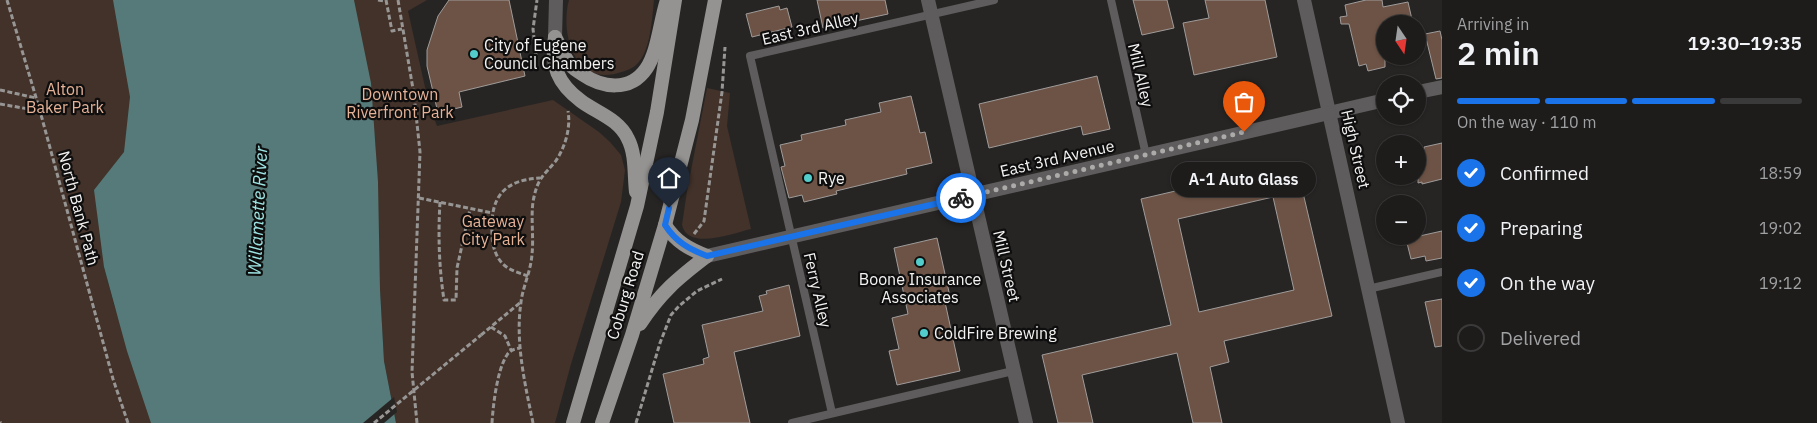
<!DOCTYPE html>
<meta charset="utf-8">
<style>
:root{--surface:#1d1c1b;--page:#252524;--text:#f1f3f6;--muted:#a0a1a3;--line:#3b3a3a;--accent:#1a73e8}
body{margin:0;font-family:"IBM Plex Sans",sans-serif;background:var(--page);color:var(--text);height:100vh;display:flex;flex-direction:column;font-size:19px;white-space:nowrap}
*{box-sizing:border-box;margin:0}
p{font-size:16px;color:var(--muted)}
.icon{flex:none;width:28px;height:28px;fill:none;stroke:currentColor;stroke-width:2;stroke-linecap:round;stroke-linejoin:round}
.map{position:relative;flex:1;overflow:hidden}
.side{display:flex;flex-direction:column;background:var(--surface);width:375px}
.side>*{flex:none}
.needle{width:32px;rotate:167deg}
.tools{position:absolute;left:1376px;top:15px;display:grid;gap:10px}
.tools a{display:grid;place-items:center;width:50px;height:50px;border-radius:50%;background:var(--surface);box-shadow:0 1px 4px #0004,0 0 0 1px var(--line);font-size:25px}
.pin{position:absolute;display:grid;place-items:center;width:42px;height:42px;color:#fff;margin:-51px -21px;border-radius:50% 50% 50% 0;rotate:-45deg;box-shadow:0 0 5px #0007}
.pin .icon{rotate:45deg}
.courier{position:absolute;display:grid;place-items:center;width:50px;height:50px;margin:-25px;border:4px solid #1a73e8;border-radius:50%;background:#fff;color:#222;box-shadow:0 1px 6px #0007}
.bubble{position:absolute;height:35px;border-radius:18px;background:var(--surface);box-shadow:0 1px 4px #0004,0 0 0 1px var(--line);font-size:16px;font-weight:600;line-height:35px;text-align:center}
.head em{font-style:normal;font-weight:600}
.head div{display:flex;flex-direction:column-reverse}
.head{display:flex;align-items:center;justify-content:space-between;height:85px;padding:0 15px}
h1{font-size:32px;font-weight:600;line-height:38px}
.bar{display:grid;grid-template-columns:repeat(4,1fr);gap:8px 5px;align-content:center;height:60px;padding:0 15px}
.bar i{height:6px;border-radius:4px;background:var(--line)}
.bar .on{background:var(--accent)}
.bar p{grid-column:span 4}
ol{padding:0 15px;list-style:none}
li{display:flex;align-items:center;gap:15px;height:55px}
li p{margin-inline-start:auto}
li .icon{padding:5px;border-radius:50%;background:var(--accent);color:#fff;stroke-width:4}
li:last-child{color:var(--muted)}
li i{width:28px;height:28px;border:2px solid var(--line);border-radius:50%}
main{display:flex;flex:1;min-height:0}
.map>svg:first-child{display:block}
.green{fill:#42322a}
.water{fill:#557a79}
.pier{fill:#272524}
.building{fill:#6d5345;stroke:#9f9c9b;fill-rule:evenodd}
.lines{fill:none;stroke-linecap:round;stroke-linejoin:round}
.path{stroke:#979695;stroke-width:3;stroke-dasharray:5 2.5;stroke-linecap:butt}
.service{stroke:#5e5c5c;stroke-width:8}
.minor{stroke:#5e5c5c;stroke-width:14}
.tertiary{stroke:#5e5c5c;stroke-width:14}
.primary{stroke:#959391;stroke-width:14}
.path-bridge{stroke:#979695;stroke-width:3;stroke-dasharray:5 2.5;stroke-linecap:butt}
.done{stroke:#acabaa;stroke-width:5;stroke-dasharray:0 9}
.route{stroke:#1a73e8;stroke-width:6}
.poi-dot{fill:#52cdcc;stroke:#0f0e0e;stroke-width:2}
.labels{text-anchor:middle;stroke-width:4.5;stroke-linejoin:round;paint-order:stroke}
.street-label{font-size:16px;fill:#f4f3f2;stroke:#0f0e0e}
.poi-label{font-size:16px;fill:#f4f3f2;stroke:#0f0e0e;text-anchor:start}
.park-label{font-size:16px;fill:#e6b297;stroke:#0f0e0e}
.water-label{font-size:18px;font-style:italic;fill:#9ee6e5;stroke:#0f0e0e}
</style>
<main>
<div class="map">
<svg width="1442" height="423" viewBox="0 0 1442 423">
<rect width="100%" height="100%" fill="#272524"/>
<g class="green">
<path d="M 0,0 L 122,0 L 141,97 L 104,267 L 115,308 L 153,413 L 155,423 L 0,423 Z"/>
<path d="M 353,0 L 427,0 L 408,11 L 429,105 L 437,126 L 553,100 L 599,132 L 610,142 L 621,155 L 625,170 L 621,202 L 571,364 L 555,423 L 396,423 L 384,361 L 380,289 L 375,140 Z"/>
<path d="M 569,0 L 654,0 C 652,18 651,49 638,63 C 633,69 625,71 618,73 C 574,86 560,32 569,0 Z"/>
<path d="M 707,88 L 730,93 L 727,126 L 751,229 C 734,233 688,251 682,225 L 687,191 Z"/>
</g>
<path class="water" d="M 113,0 L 354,0 L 371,83 L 378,182 L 380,289 L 384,361 L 396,423 L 151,423 L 127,351 L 104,267 L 94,190 L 124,152 L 130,97 Z"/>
<path class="pier" d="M 394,397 L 397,412 L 384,423 L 363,423 Z"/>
<g class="building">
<path d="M 449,0 L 509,0 L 525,76 L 459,92 L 462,107 L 438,113 L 427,66 L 427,50 L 438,16 Z"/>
<path d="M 817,0 L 885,0 L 888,14 L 823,28 Z"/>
<path d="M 1133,0 L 1167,0 L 1174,28 L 1142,35 Z"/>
<path d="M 1205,0 L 1265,0 L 1277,57 L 1194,75 L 1183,23 L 1209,18 Z"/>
<path d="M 1366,0 L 1382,0 L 1383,7 L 1408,2 L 1413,24 L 1385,24 L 1385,67 L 1368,71 L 1366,64 L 1359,66 L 1349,24 L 1341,24 L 1340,17 L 1347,16 L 1345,5 Z"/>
<path d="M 779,6 L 780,10 L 787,8 L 792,27 L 752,37 L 746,14 Z"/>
<path d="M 1440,31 L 1442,40 L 1442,78 L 1436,79 L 1425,34 Z"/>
<path d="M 1097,76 L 1110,129 L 1083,135 L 1081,126 L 989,148 L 979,104 Z"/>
<path d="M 911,96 L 920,133 L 925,132 L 932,163 L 906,169 L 907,174 L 836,191 L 837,194 L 804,202 L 802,195 L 789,198 L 781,167 L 785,166 L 780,145 L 802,140 L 801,135 L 846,125 L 845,120 L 881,112 L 879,103 Z"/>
<path d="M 1442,143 L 1442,179 L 1422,184 L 1422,182 L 1418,183 L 1418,152 L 1424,151 L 1424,147 Z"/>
<path d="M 1296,163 L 1332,316 L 1224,341 L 1229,362 L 1210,367 L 1222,423 L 1193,423 L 1177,353 L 1082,375 L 1093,423 L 1058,423 L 1042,355 L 1171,325 L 1141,199 ZM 1273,197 L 1294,290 L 1199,312 L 1178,219 Z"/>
<path d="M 1442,231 L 1442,258 L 1426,261 L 1425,256 L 1411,259 L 1406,239 Z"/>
<path d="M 937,238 L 951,301 L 945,302 L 960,371 L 897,385 L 889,351 L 899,349 L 892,318 L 908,314 L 894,248 Z"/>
<path d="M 789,285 L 800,336 L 734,352 L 750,423 L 674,423 L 663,374 L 704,364 L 703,359 L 709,357 L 702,325 L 763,311 L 759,296 L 767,294 L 766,291 Z"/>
<path d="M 1442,299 L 1442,346 L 1435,347 L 1425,302 Z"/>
</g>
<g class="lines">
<g class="path">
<path d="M 7,0 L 40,111 L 113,379 L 128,423"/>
<path d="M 378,0 L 384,1"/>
<path d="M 386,0 L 392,31 L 402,29"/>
<path d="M 398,0 L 414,95 L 420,152 L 412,372 L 417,423"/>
<path d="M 536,55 L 533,29 L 537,0"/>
<path d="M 0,90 L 36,98"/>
<path d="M 0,104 L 40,111"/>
<path d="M 419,198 L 492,213"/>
<path d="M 440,202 C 438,236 439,267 444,300 L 456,300 L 457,268 L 470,209"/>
<path d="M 694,234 L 704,221 L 722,92 L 725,47"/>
<path d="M 528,276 C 520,273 511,271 504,265 C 495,257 492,244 492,233 C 490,197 504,180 540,178"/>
<path d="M 491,327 L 505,336 L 511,350"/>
<path d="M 481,335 L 521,302"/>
<path d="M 0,422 L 1,423"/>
<path d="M 492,423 C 493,406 497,370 507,355 C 510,350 515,349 520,348"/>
<path d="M 533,423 C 525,384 515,342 521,302 C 523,286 531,271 532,254 C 534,237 530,212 534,197 C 538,178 544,175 555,162 C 565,148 571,128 568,111"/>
<path d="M 636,423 L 660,343 L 671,315 L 679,306 L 697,291 L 722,279"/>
</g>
<g class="service">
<path d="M 1111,0 L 1146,155"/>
<path d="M 1368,289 L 1442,272"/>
<path d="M 832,413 L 750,56 L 994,0"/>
<path d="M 792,423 L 1013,371"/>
</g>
<g class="minor">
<path d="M 928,0 L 1026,423"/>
<path d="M 1418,92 L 1442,87"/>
<path d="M 1329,113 L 1385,100"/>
</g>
<g class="tertiary">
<path d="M 1304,0 L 1398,423"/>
<path d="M 555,37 L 556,0"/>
<path d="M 707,256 L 1329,113"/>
</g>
<g class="primary">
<path d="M 555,37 C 550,65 558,84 581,101 C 597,113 619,119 628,139 C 636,154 634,175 636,192"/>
<path d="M 555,37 C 560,46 564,57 570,64 C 572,68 578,71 582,74 C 602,88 630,92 646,69 C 658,52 660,21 667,0"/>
<path d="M 665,225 C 676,242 689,249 707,256"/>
<path d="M 640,324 C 660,293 678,278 707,256"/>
<path d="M 573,423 L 637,206 L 657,112 L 675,0"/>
<path d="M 602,423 L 632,335 L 665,225 L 692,120 L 715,0"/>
</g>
<path class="path-bridge" d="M 374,423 L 481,335"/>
</g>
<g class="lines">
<path class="done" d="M 961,198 L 1244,132"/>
<path class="route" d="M 669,208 L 665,225 C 676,242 689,249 707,256 L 961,198"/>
</g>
<g class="poi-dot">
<circle cx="474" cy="54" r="5"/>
<circle cx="808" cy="178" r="5"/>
<circle cx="920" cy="262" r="5"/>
<circle cx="924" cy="333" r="5"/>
</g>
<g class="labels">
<g class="street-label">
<text transform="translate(810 28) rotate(-13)" y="6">East 3rd Alley</text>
<text transform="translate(1141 75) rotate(77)" y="6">Mill Alley</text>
<text transform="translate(1356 149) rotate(77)" y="6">High Street</text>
<text transform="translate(1057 158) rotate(-13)" y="6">East 3rd Avenue</text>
<text transform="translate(79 208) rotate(75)" y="6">North Bank Path</text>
<text transform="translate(1007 266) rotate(77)" y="6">Mill Street</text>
<text transform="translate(818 290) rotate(77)" y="6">Ferry Alley</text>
<text transform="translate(625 295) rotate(-73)" y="6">Coburg Road</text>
</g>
<g class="poi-label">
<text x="484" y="51">City of Eugene<tspan x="484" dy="18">Council Chambers</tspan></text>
<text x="818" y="184">Rye</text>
<text x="920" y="285" text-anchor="middle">Boone Insurance<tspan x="920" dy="18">Associates</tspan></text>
<text x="934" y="339">ColdFire Brewing</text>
</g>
<g class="park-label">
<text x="65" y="95">Alton<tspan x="65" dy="18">Baker Park</tspan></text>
<text x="400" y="100">Downtown<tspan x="400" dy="18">Riverfront Park</tspan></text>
<text x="493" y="227">Gateway<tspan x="493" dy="18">City Park</tspan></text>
</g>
<g class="water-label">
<text transform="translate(258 211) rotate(-87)" y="6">Willamette River</text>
</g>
</g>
</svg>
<div class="tools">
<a><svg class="needle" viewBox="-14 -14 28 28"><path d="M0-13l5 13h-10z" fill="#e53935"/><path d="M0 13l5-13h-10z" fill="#a0a1a3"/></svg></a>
<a><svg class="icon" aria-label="locate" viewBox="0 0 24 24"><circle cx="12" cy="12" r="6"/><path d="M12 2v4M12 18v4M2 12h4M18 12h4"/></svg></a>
<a>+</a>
<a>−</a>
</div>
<div class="pin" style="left:1244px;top:132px;background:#ea580c"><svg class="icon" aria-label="bag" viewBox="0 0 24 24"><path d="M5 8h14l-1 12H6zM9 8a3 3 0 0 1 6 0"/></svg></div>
<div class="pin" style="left:669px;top:208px;background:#1f2937"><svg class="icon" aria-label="home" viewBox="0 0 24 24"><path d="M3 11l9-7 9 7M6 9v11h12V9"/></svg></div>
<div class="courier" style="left:961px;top:198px"><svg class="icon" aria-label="bike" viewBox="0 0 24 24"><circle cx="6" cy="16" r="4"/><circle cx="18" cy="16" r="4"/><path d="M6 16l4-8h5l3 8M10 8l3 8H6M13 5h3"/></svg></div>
<div class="bubble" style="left:1171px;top:162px;width:145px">A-1 Auto Glass</div>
</div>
<section class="side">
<div class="head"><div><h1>2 min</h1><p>Arriving in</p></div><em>19:30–19:35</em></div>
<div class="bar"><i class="on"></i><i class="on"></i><i class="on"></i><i></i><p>On the way · 110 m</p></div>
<ol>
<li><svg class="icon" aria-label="check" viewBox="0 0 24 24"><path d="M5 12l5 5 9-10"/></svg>Confirmed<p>18:59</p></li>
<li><svg class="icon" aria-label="check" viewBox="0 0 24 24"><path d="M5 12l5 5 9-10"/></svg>Preparing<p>19:02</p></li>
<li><svg class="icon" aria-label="check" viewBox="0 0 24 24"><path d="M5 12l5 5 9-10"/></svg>On the way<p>19:12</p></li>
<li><i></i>Delivered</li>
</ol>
</section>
</main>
